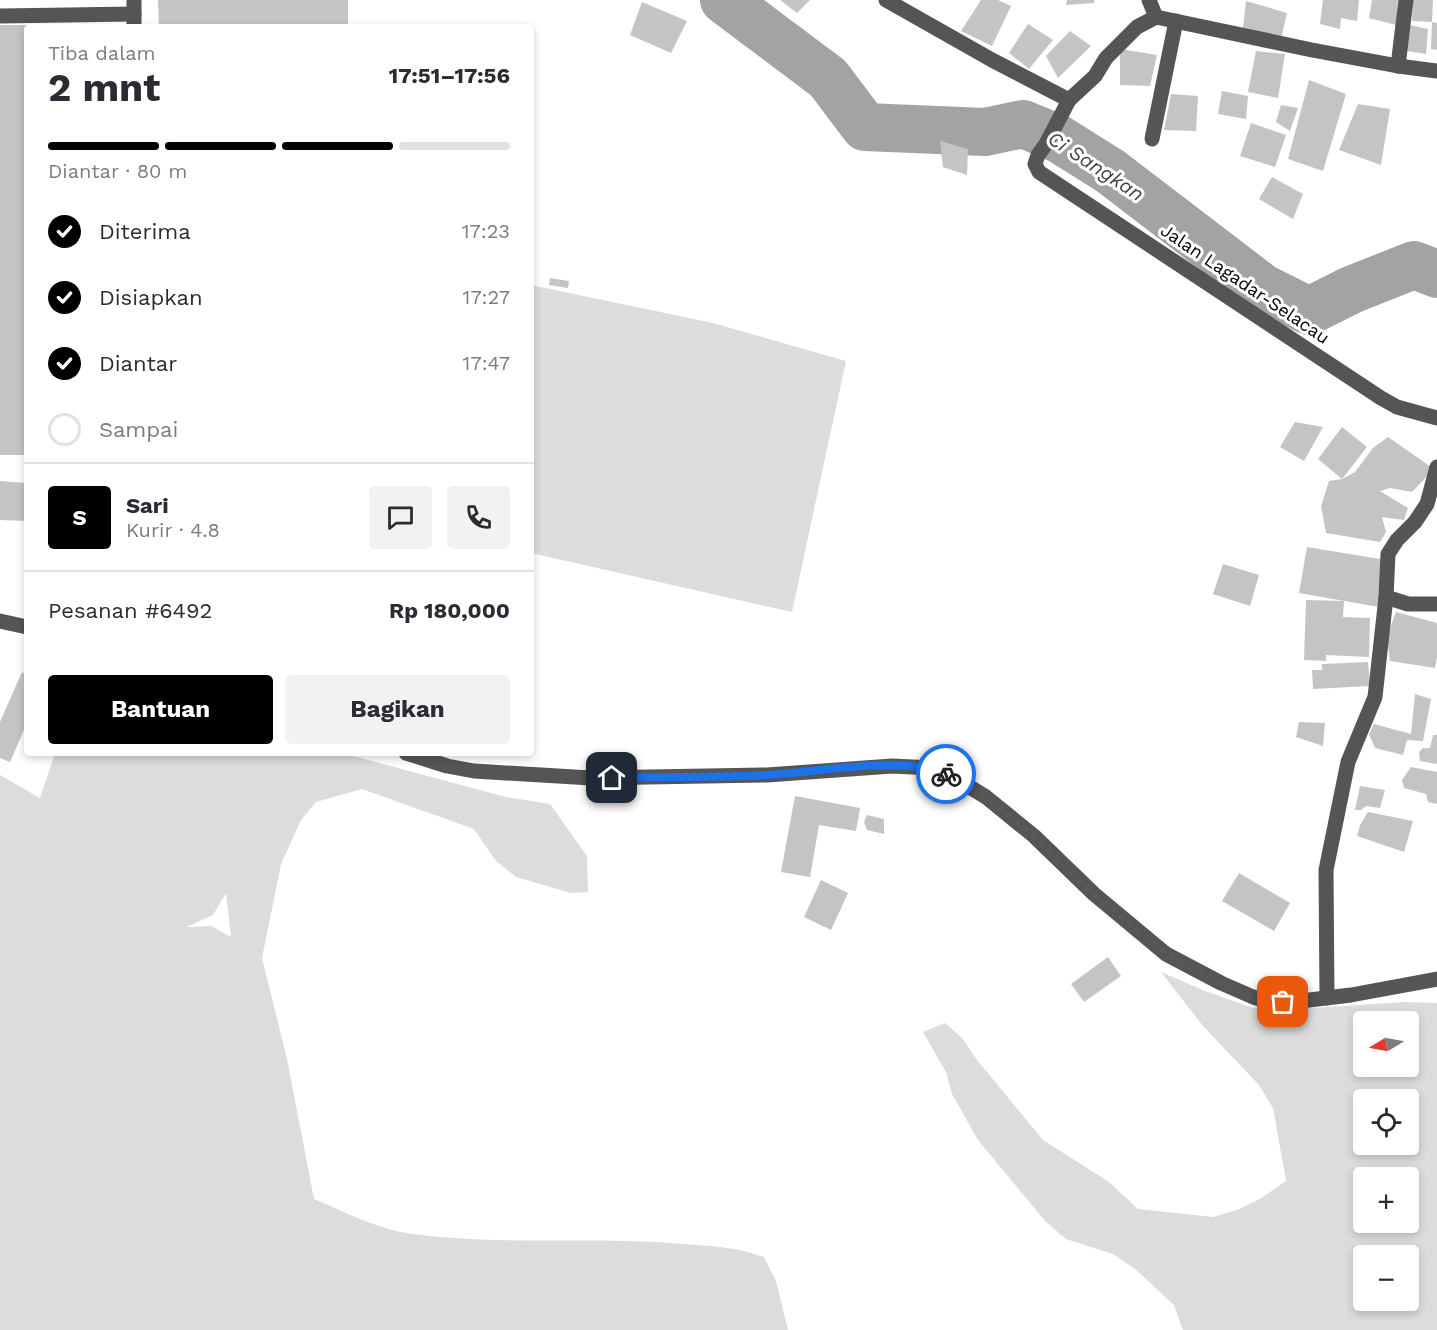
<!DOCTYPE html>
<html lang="id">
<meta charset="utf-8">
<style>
:root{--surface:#fff;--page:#f2f2f3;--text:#2b2b33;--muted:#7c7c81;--line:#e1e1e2;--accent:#000}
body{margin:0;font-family:"Work Sans",sans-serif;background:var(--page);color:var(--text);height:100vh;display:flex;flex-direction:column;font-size:22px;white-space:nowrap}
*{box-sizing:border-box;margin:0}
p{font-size:20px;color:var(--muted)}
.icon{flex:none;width:33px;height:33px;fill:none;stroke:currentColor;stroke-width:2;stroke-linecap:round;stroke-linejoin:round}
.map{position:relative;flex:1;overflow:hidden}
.side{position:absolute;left:24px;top:24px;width:510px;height:732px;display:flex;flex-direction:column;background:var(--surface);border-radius:6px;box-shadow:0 3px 9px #0003}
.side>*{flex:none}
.needle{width:39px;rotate:260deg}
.fabs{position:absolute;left:1353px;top:1011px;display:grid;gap:12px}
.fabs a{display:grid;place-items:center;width:66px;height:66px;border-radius:6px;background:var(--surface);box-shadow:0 3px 9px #0003;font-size:30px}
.pin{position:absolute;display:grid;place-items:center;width:51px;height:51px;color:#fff;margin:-26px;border-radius:12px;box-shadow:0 3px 9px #0006}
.courier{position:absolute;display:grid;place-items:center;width:60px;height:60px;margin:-30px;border:4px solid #1a73e8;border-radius:50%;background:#fff;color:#222;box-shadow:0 2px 8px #0007}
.headline em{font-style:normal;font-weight:700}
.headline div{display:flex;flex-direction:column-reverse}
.headline{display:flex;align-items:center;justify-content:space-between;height:102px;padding:0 24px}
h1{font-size:39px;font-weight:700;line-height:45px}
.bar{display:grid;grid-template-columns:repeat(4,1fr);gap:9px 6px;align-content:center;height:72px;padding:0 24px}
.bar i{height:8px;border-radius:4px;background:var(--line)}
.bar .current{background:var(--accent)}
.bar p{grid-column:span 4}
.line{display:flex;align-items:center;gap:15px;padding:0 24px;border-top:2px solid var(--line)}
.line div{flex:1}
.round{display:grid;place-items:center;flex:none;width:63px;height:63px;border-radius:6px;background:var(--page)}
ol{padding:0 24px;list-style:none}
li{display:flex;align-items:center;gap:18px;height:66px}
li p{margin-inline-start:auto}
li .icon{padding:6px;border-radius:50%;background:var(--accent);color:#fff;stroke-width:4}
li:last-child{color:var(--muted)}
li i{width:33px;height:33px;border:3px solid var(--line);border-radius:50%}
.action{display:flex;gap:12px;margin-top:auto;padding:12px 24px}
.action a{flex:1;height:69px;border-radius:6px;background:var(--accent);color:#fff;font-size:24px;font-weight:700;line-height:69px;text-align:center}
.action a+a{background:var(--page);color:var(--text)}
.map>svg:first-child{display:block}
.green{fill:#dcdcdc;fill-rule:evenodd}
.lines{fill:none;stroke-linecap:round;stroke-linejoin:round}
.river{stroke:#a3a3a3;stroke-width:48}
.building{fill:#c4c4c4}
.minor{stroke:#555;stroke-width:15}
.done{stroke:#595959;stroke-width:6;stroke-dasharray:0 10.8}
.route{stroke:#1a73e8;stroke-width:8}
.labels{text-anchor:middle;stroke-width:6;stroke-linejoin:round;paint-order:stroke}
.street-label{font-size:18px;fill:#000;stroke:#fff}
.water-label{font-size:20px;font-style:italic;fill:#444;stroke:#fff}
</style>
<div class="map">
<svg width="1437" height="1330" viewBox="0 0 1437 1330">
<rect width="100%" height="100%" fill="#fff"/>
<g class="green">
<path d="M 531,285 L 713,323 L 846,361 L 792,612 L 531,553 Z"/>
<path d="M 55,753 L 342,753 L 506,797 L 550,804 L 587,856 L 588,892 L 571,893 L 516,877 L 496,861 L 474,829 L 362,789 L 316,802 L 301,820 L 281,864 L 262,958 L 287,1059 L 314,1199 C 345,1212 379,1230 413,1234 C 502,1246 593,1236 683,1244 C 712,1246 736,1247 764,1257 L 776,1281 L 788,1330 L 0,1330 L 0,775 L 40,798 ZM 226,893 L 231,937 L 211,926 L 187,927 L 213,915 Z"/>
<path d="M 1161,972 L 1205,991 L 1262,1011 L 1405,1002 L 1437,1003 L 1437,1330 L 1183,1330 L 1174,1305 L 1135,1269 L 1113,1254 L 1066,1239 L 1046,1222 L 978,1140 L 952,1094 L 946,1072 L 923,1032 L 945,1023 L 963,1039 L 977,1060 L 1043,1140 L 1109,1182 L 1138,1209 L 1213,1217 L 1237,1210 L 1260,1199 L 1286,1181 L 1273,1108 L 1259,1085 L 1203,1026 ZM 1364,1022 L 1408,1022 L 1408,1066 L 1364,1066 ZM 1364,1100 L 1408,1100 L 1408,1144 L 1364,1144 ZM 1364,1178 L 1408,1178 L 1408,1222 L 1364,1222 ZM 1364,1256 L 1408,1256 L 1408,1300 L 1364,1300 Z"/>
</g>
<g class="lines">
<path class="river" d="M 724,0 L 828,78 L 865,127 L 985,132 L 1023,124 L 1059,139 L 1110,171 L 1263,288 L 1309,311 L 1351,290 L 1414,265 L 1437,274"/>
</g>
<g class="building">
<path d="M 158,0 L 348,0 L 348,27 L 159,27 Z"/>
<path d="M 780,0 L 810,0 L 797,13 Z"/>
<path d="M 981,0 L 998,0 L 1011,6 L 992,46 L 961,31 Z"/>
<path d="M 1067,0 L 1094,0 L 1094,3 L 1066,5 Z"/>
<path d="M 1323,0 L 1359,0 L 1357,21 L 1341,18 L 1340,29 L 1320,24 Z"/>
<path d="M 1372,0 L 1398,0 L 1396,25 L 1369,18 Z"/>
<path d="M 1413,0 L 1433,0 L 1432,22 L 1437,23 L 1437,50 L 1431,49 L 1432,22 L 1412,21 Z"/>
<path d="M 1246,1 L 1287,13 L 1281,39 L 1243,28 Z"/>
<path d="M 642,2 L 687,21 L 671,53 L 630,35 Z"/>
<path d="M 119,24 L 119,27 L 50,27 L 50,25 Z"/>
<path d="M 1028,24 L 1053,40 L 1029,69 L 1009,53 Z"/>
<rect x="0" y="25" width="27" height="430"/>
<path d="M 1409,25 L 1428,29 L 1426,54 L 1407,51 Z"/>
<path d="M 1070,31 L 1091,46 L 1058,78 L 1046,56 Z"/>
<path d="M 1120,49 L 1157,55 L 1150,86 L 1120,85 Z"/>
<path d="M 1256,51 L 1285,54 L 1278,98 L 1248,92 Z"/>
<path d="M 1309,80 L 1346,94 L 1323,171 L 1288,159 Z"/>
<path d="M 1222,91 L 1248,96 L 1246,119 L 1218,114 Z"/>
<path d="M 1171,94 L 1198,96 L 1196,131 L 1164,130 Z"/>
<path d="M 1358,104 L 1390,109 L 1381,165 L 1339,150 Z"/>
<path d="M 1281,105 L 1298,108 L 1290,131 L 1276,122 Z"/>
<path d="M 1251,123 L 1286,135 L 1275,167 L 1240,156 Z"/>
<path d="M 940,141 L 968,149 L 967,175 L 943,167 Z"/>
<path d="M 1272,177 L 1303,194 L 1293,219 L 1259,199 Z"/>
<path d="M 550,278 L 569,281 L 568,288 L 549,285 Z"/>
<path d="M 1295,422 L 1323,427 L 1304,461 L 1280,447 Z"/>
<path d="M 1342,427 L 1367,447 L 1342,479 L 1318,459 Z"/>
<path d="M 1388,437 L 1434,469 L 1412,492 L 1390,488 L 1380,491 L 1408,508 L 1404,520 L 1382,517 L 1386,532 L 1380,542 L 1326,533 L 1321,506 L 1329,481 L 1342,479 L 1355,472 L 1373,448 Z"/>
<path d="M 0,481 L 27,483 L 27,521 L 0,520 Z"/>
<path d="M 1307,547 L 1386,560 L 1379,607 L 1299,593 Z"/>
<path d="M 1223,564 L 1259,575 L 1250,606 L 1213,594 Z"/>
<path d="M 1306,600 L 1344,601 L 1343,617 L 1370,618 L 1369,657 L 1326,655 L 1326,661 L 1304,660 Z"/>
<path d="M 1396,612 L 1437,623 L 1437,657 L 1435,668 L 1390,661 L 1387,636 Z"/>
<path d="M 1368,662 L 1370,686 L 1313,689 L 1312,670 L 1322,670 L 1322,664 Z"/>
<path d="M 22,672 L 27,675 L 27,723 L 10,762 L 0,758 L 0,722 Z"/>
<path d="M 1415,694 L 1431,699 L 1423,741 L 1407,740 L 1403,755 L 1375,748 L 1369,734 L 1374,724 L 1411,734 Z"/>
<path d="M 1299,722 L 1325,723 L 1323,746 L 1296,737 Z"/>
<path d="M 1433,735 L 1437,735 L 1437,764 L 1420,761 L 1419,752 L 1423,748 L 1430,748 Z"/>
<path d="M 1411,767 L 1437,772 L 1437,804 L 1428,802 L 1426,794 L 1404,788 L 1402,780 Z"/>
<path d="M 1360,786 L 1385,790 L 1380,808 L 1366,806 L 1361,810 L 1355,810 Z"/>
<path d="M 795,796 L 860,808 L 856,831 L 819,825 L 810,877 L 781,872 Z"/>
<path d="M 1368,812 L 1413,821 L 1404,852 L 1357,836 L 1360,825 Z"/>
<path d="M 867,815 L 884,819 L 884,834 L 867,830 L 864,822 Z"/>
<path d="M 1239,873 L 1290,903 L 1274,931 L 1222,901 Z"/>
<path d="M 821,880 L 848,893 L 831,930 L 804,917 Z"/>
<path d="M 1108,957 L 1121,976 L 1084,1002 L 1071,984 Z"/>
</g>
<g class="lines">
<g class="minor">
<path d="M 134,0 L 134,27"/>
<path d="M 886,0 L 992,60 L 1069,100 L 1046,144 L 1038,155 L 1035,164 L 1039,172 L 1381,398 L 1397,407 L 1437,418"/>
<path d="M 1149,0 L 1156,17"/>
<path d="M 0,16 L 134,14"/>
<path d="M 1398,66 L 1406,0"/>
<path d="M 1069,100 L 1095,76 L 1106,58 L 1137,27 L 1156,17 L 1312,50 L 1398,66 L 1437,71"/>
<path d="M 1152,139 L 1176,21"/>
<path d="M 1437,467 L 1427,504 L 1415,522 L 1397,540 L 1388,554 L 1386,597 L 1408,604 L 1437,604"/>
<path d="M 0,621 L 27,627"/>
<path d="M 406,753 L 447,766 L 474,771 L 591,778 L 767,775 L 892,766 L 933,768 L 950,775 L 986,797 L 1034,836 L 1094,894 L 1166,954 L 1221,983 L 1253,997 L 1267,1001 L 1301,1001 L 1351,995 L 1437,979"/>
<path d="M 1327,998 L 1326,870 L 1348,762 L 1375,697 L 1386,597"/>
</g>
</g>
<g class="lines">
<path class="done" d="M 946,774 L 986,797 L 1034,836 L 1094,894 L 1166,954 L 1221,983 L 1253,997 L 1267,1001 L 1283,1002"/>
<path class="route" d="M 612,778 C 664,776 717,778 768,775 C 816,772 905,755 946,774"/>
</g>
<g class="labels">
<g class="street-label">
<text transform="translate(1245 284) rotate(34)" y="6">Jalan Lagadar-Selacau</text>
</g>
<g class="water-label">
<text transform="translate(1096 166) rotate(33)" y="7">Ci Sangkan</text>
</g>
</g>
</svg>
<div class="fabs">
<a><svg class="needle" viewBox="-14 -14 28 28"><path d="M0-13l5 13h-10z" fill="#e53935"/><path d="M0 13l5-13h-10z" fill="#7c7c81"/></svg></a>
<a><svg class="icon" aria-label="locate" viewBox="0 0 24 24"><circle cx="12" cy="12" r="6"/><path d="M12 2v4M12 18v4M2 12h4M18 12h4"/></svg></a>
<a>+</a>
<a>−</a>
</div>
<div class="pin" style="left:1283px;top:1002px;background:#ea580c"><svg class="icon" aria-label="bag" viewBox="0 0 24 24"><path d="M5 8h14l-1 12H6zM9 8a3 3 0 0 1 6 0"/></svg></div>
<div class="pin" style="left:612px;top:778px;background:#1f2937"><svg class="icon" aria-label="home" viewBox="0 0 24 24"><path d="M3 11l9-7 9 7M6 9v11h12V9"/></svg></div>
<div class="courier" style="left:946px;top:774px"><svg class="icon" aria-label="bike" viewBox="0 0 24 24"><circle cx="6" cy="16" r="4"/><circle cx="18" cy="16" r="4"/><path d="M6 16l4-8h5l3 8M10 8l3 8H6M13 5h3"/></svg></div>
<section class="side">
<div class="headline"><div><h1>2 mnt</h1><p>Tiba dalam</p></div><em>17:51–17:56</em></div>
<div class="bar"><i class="current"></i><i class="current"></i><i class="current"></i><i></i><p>Diantar · 80 m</p></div>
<ol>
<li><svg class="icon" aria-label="check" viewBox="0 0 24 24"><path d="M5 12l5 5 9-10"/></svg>Diterima<p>17:23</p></li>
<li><svg class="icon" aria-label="check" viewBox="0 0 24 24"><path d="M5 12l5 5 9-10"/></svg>Disiapkan<p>17:27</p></li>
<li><svg class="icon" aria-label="check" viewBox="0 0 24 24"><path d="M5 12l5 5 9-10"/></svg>Diantar<p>17:47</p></li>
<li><i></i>Sampai</li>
</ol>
<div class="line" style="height:108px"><b class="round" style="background:var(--accent);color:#fff">S</b><div><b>Sari</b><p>Kurir · 4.8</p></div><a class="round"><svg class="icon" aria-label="chat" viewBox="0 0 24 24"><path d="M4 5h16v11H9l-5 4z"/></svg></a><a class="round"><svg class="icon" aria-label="phone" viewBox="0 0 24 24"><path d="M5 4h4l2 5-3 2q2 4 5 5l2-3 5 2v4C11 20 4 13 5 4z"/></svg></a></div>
<div class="line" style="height:78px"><div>Pesanan #6492</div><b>Rp 180,000</b></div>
<div class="action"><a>Bantuan</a><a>Bagikan</a></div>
</section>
</div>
